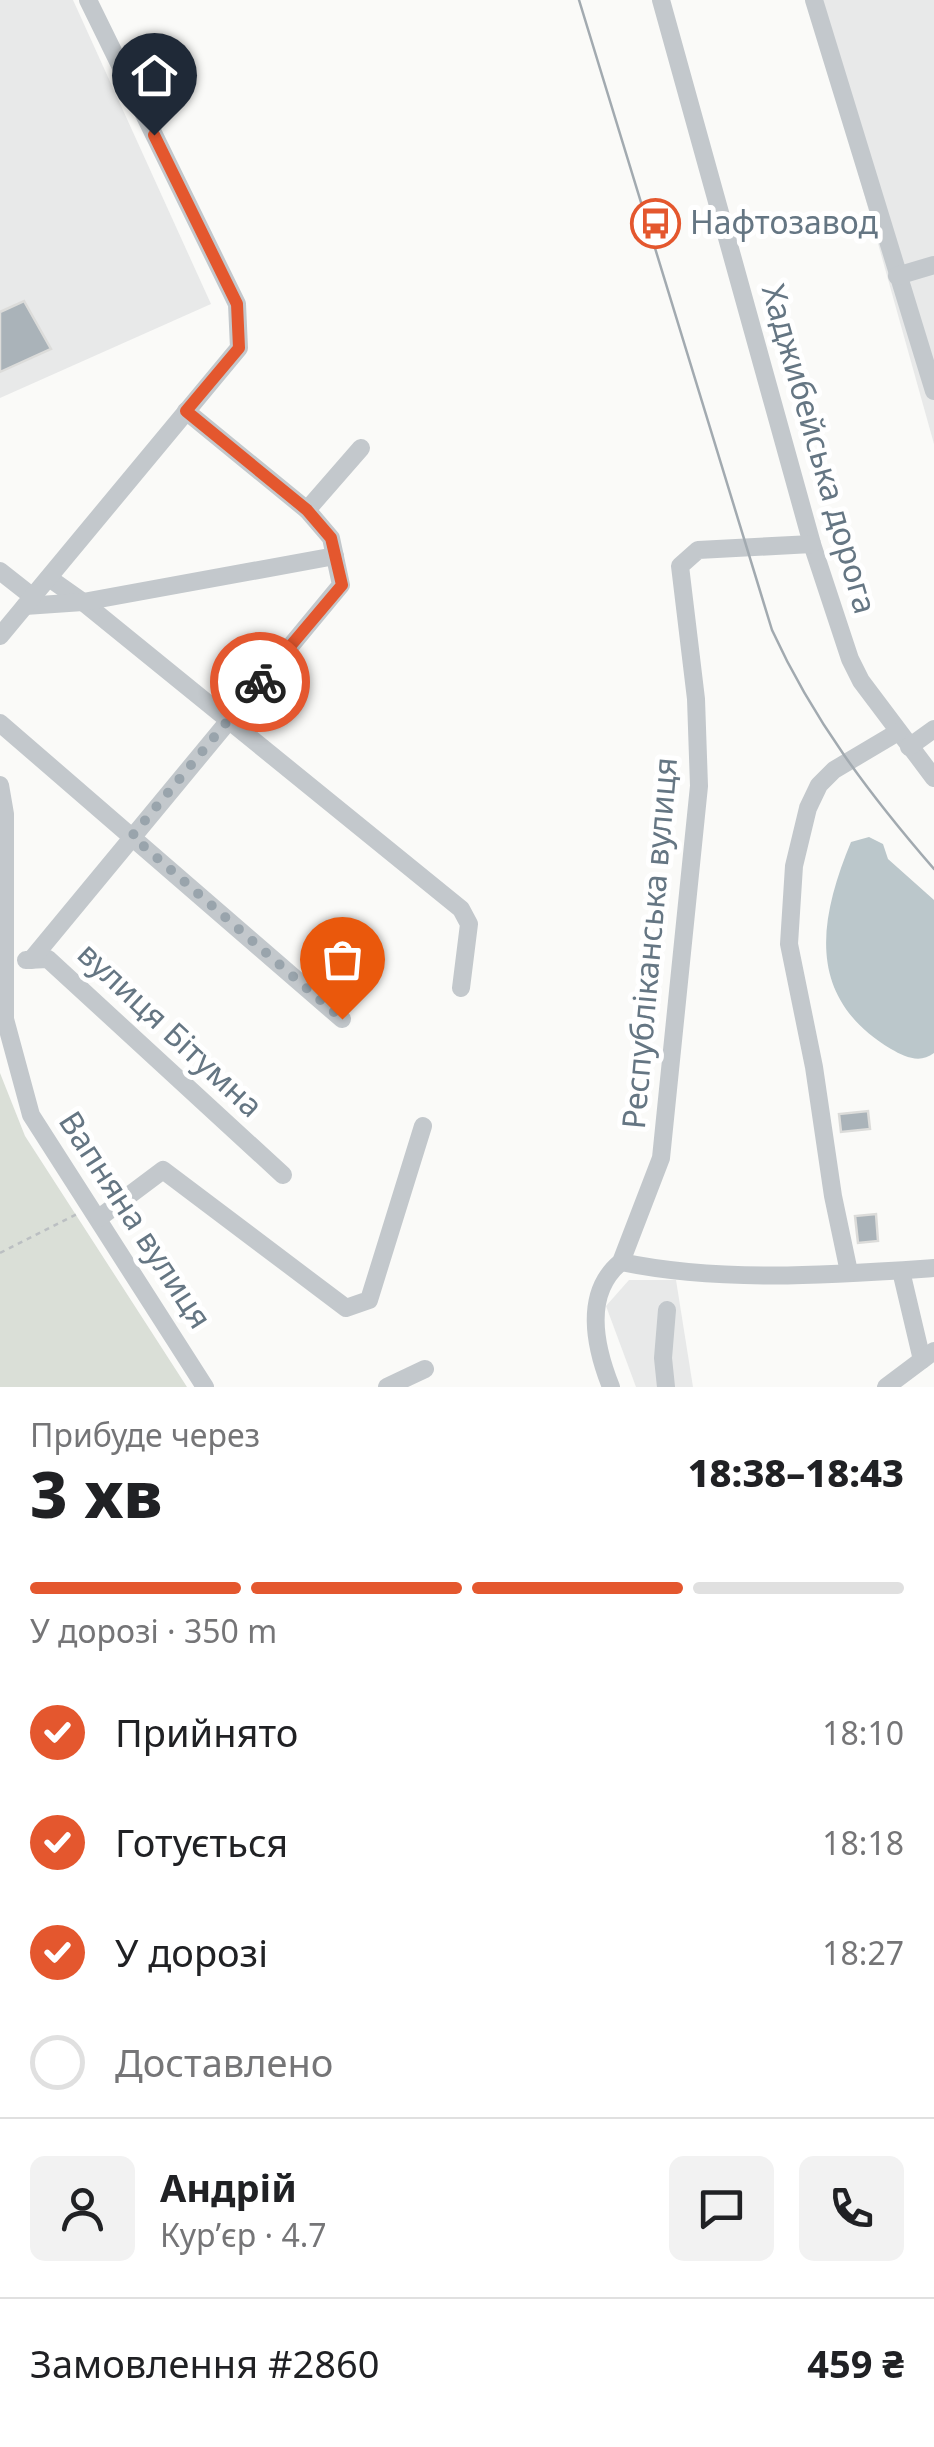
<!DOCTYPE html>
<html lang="uk">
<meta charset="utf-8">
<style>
:root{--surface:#fff;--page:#f2f2f2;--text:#202124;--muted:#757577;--line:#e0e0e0;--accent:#e4572e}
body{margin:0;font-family:"Noto Sans",sans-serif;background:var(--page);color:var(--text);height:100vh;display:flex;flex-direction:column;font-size:38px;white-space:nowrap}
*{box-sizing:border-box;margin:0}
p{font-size:32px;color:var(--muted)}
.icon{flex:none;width:55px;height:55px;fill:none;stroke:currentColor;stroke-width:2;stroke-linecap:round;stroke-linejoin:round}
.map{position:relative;height:1387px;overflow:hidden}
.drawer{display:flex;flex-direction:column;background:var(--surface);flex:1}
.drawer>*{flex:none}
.pin{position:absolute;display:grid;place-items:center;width:85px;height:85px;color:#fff;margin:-102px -42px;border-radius:50% 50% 50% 0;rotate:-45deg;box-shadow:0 0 10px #0007}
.pin .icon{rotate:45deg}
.courier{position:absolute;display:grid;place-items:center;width:100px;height:100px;margin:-50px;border:8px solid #e4572e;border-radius:50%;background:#fff;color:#222;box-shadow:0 2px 12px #0007}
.overview em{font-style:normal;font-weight:800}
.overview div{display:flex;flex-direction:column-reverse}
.overview{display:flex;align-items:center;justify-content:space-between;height:170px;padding:0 30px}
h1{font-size:65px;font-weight:800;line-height:75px}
.bar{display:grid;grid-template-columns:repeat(4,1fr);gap:15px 10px;align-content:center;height:120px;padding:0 30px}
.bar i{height:12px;border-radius:8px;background:var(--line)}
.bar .on{background:var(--accent)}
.bar p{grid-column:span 4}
.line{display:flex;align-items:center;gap:25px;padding:0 30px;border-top:2px solid var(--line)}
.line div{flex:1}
.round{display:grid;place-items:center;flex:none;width:105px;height:105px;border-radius:15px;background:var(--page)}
ol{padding:0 30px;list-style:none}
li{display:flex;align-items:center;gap:30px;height:110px}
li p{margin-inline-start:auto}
li .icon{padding:10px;border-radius:50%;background:var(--accent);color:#fff;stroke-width:4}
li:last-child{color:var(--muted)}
li i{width:55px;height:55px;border:5px solid var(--line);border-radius:50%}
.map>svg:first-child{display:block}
.built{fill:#e8e9e9}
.green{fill:#dadfd7}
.water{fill:#bbc7cb}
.building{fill:#aab3b9;stroke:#dcdcda;stroke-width:2.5}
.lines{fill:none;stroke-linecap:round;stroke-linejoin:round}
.path{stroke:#bbbfc2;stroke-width:2.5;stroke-dasharray:5 5;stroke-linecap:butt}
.minor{stroke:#c3c8cc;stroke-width:18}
.tram{stroke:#a2aab0;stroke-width:2.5}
.done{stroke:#99a4ac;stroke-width:10;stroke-dasharray:0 18}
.route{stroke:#e4572e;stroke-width:12}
.labels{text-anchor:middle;stroke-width:10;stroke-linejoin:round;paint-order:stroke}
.poi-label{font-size:32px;fill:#657683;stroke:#fff;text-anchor:start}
.street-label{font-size:32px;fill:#657683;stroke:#fff}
</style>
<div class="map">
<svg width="934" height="1387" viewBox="0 0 934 1387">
<rect width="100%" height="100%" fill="#fafaf8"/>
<g class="built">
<path d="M 0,0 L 73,0 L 211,304 L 0,398 Z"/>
<path d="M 810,0 L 934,0 L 934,444 Z"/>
<path d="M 629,1280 L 676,1280 L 693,1387 L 636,1387 L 606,1306 Z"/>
</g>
<path class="green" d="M 0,1073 L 25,1136 L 187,1387 L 0,1387 Z"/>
<path class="water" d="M 869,837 L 883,844 L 888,859 L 934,900 L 934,1053 C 920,1064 905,1057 891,1049 C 806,998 818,922 851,842 Z"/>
<g class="building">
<path d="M 24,301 L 51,349 L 0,372 L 0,312 Z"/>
<path d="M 868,1111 L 870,1129 L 841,1132 L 839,1114 Z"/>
<path d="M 876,1214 L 878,1241 L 858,1243 L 855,1216 Z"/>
</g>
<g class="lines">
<path class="path" d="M 0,1253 L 77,1214"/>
<g class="minor">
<path d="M 661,0 L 812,544 L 850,659 L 861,681 L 934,778"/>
<path d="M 814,0 L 934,391"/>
<path d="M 897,276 L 934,265"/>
<path d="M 307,510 L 361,448"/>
<path d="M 0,571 L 33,597"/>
<path d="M 49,578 L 83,602 L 461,909 L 469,924 L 461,988"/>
<path d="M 25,606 L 83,602 L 335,556"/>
<path d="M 0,636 L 239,348 L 237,304 L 88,0"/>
<path d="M 0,723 L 342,1019"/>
<path d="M 909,747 L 934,729"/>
<path d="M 0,785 L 5,814 L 5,1019 L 31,1115 L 205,1387"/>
<path d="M 26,960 L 48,959 L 283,1175"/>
<path d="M 31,960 L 341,585 L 331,538 L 307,510 L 186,411"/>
<path d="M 99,1218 L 163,1170 L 346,1308 L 369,1300 L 423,1126"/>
<path d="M 621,1262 C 722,1283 831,1275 934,1268"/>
<path d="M 901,1271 L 922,1360"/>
<path d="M 849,1272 L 833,1196 L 814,1067 L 789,944 L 794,866 L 808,808 L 819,785 L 834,770 L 898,732"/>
<path d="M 387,1387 L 425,1369"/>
<path d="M 611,1387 C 595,1347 583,1293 621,1262 L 661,1158 L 699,786 L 696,699 L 680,566 L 698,550 L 812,544"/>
<path d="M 666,1387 L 663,1358 L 667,1310"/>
<path d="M 886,1387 L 934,1351"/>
</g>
<path class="tram" d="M 579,0 L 772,630 C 813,720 870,795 934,869"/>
</g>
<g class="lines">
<path class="done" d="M 260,682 L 132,836 L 342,1019"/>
<path class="route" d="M 154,135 L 237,304 L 239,348 L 186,411 L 307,510 L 331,538 L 342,585 L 260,682"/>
</g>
<defs>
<symbol id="bus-ring" viewBox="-11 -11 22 22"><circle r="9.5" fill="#fff" stroke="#e4572e" stroke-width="1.5"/><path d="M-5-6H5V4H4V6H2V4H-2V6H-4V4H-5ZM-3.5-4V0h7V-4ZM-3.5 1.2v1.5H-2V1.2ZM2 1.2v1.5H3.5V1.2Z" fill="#e4572e"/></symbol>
</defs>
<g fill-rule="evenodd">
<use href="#bus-ring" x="628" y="196" width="55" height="55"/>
</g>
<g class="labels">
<g class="poi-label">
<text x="690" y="234">Нафтозавод</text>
</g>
<g class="street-label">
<text transform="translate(819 449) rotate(74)" y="11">Хаджибейська дорога</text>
<text transform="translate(650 943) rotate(-85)" y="11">Республіканська вулиця</text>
<text transform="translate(170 1030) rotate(43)" y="11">вулиця Бітумна</text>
<text transform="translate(135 1220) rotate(57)" y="11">Вапняна вулиця</text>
</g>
</g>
</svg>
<div class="pin" style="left:342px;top:1019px;background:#ea580c"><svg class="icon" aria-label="bag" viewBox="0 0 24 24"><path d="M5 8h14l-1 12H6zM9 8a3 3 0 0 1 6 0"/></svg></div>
<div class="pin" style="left:154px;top:135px;background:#1f2937"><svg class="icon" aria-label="home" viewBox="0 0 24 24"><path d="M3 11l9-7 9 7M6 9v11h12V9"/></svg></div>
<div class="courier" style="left:260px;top:682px"><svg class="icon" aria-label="bike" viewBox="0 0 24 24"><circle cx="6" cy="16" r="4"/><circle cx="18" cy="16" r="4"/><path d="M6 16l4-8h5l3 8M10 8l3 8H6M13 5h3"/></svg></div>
</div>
<section class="drawer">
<div class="overview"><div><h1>3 хв</h1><p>Прибуде через</p></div><em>18:38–18:43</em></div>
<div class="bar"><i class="on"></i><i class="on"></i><i class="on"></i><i></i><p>У дорозі · 350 m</p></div>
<ol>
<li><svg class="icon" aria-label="check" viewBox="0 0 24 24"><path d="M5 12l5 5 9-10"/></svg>Прийнято<p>18:10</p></li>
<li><svg class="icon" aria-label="check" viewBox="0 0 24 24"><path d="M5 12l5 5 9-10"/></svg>Готується<p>18:18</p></li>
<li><svg class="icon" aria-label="check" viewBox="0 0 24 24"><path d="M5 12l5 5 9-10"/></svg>У дорозі<p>18:27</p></li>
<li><i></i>Доставлено</li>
</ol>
<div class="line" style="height:180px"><a class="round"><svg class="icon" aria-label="person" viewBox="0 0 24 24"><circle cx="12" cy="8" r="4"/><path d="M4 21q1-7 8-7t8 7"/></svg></a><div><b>Андрій</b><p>Кур’єр · 4.7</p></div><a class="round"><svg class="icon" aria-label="chat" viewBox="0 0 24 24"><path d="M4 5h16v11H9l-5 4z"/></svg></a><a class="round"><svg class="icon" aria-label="phone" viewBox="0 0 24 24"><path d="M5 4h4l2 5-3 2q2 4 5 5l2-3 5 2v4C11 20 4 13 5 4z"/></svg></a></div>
<div class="line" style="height:130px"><div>Замовлення #2860</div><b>459 ₴</b></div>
</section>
